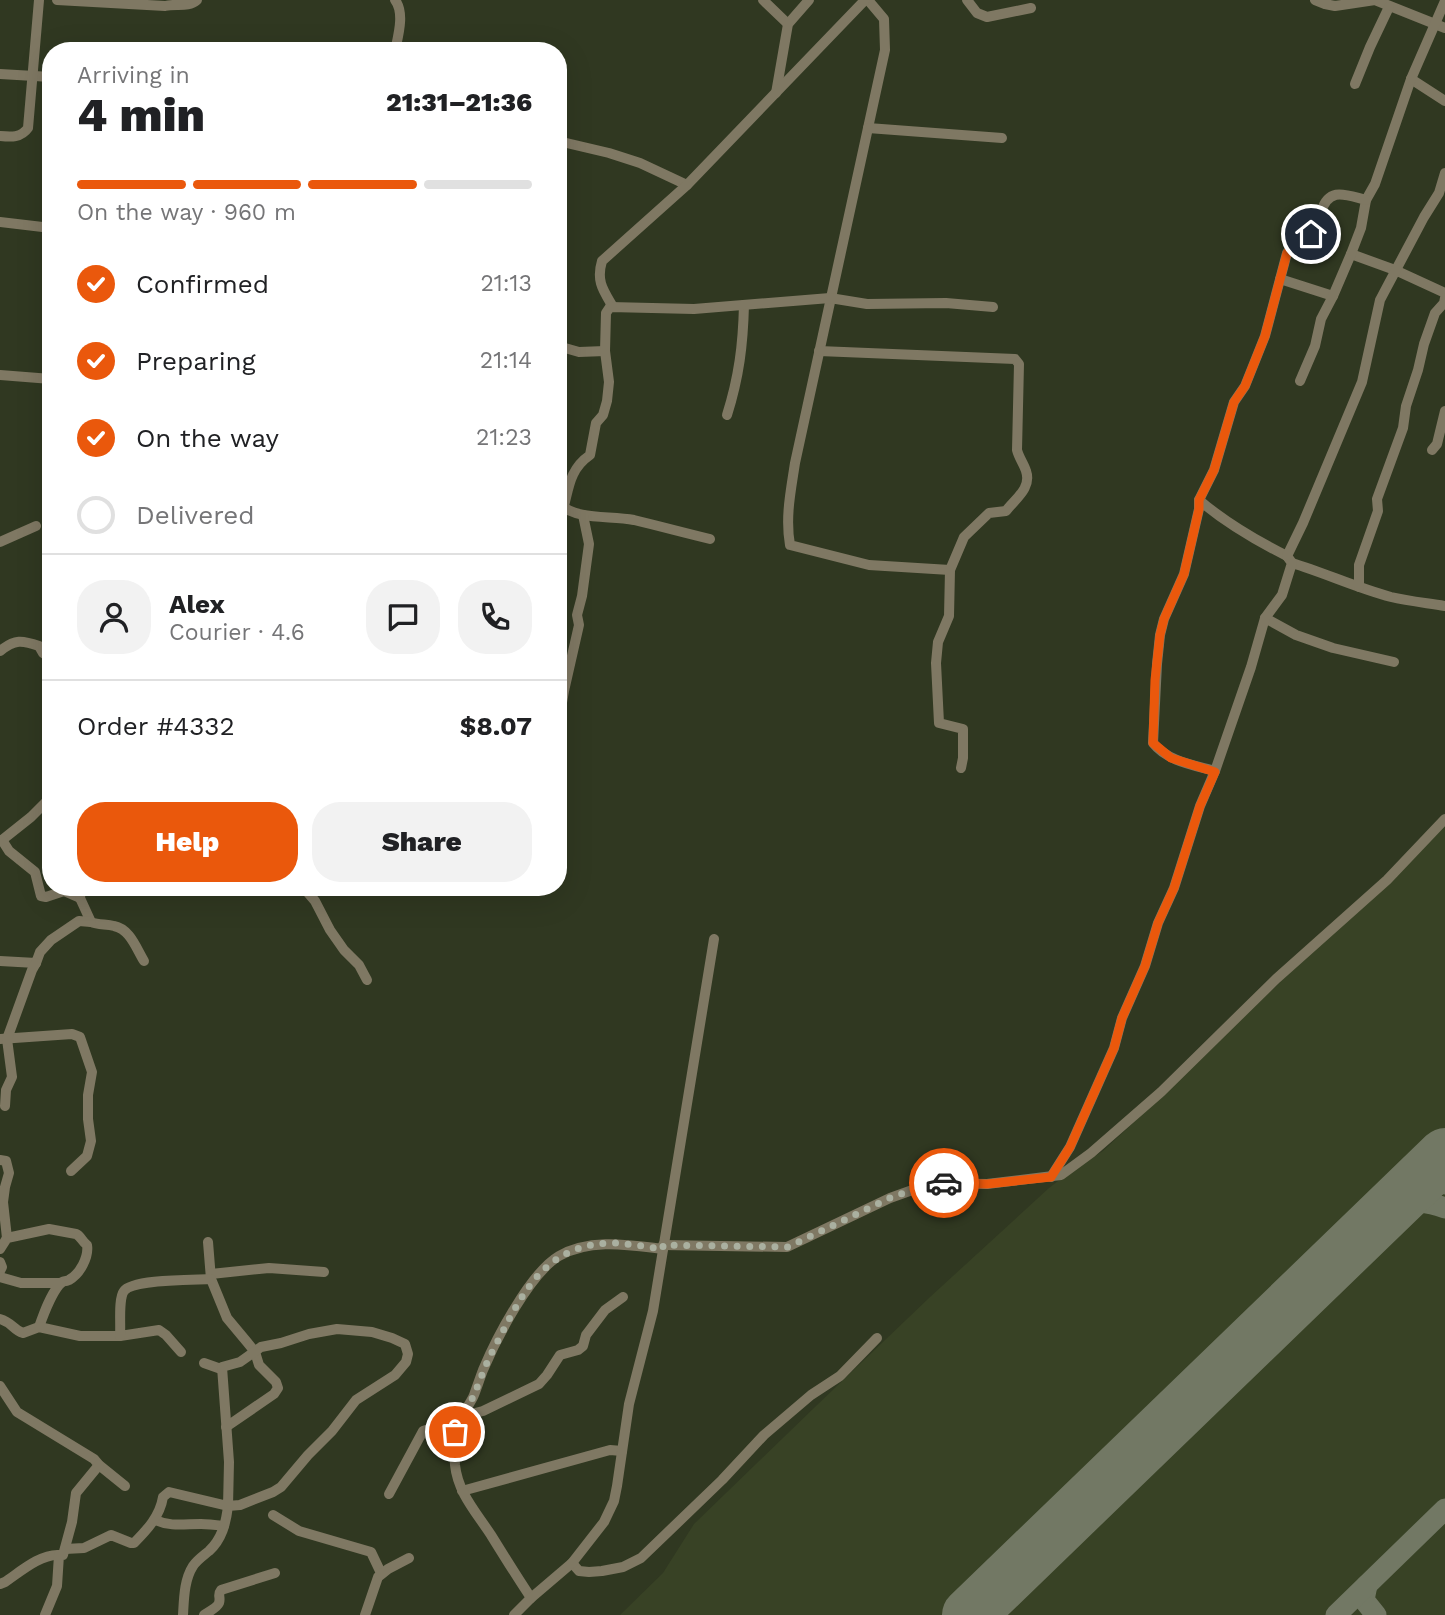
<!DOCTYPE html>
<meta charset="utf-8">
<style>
:root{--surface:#fff;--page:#f2f2f2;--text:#202124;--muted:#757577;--line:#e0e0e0;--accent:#ea580c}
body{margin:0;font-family:"Work Sans",sans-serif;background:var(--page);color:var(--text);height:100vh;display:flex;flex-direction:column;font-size:26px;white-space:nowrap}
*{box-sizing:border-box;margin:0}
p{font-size:23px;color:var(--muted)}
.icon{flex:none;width:38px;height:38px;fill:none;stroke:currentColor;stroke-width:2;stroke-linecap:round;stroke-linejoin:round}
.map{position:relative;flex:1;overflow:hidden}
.panel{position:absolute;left:42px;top:42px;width:525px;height:854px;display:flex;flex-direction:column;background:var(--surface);border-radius:28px;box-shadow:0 7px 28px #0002}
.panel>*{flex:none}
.pin{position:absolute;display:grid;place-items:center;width:60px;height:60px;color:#fff;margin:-30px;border:4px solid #fff;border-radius:50%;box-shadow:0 2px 7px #0007}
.courier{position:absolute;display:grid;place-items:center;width:70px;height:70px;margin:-35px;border:5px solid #ea580c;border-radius:50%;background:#fff;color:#222;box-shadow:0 2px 9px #0007}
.overview em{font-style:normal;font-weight:800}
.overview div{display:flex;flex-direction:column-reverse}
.overview{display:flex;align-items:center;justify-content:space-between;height:119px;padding:0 35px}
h1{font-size:46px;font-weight:800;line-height:52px}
.bar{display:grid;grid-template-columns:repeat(4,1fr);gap:10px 7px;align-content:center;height:84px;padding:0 35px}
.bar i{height:9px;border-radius:5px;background:var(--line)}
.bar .current{background:var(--accent)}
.bar p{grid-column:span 4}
.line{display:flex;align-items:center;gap:18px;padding:0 35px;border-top:2px solid var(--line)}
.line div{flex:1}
.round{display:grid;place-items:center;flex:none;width:74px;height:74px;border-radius:28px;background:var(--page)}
ol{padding:0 35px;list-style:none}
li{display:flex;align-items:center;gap:21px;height:77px}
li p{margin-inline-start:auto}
li .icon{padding:7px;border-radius:50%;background:var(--accent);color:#fff;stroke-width:4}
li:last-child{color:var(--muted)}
li i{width:38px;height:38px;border:4px solid var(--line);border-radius:50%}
.primary-button{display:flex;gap:14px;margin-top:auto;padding:14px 35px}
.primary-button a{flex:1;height:80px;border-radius:28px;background:var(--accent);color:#fff;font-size:28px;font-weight:800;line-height:80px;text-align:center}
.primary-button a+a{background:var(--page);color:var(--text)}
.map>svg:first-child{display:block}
.built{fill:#384225}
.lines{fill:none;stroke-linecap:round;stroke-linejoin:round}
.taxiway{stroke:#727864;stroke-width:21}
.runway{stroke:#727864;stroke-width:54}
.street{stroke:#7f7863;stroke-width:10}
.done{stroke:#aab0a0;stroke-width:7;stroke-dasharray:0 12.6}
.route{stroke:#ea580c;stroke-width:9}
</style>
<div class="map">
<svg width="1445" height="1615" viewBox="0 0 1445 1615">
<rect width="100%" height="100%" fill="#303821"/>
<path class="built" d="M 1445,823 L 1445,1615 L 620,1615 L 663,1573 L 694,1524 L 815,1407 L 929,1298 L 1049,1188 L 1071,1171 L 1103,1151 L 1159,1099 Z"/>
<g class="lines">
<g class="taxiway">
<path d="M 1445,1178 L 1445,1184"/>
<path d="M 1378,1220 C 1400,1203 1417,1197 1445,1208"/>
<path d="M 1367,1585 L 1364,1600 L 1376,1615"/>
<path d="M 1336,1615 L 1445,1509"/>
</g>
<path class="runway" d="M 969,1615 L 1445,1155"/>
<g class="street">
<path d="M 57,0 L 165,6 C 176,3 188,8 197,0"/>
<path d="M 763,0 L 788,24"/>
<path d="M 868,0 L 884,19 L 885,50 L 795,463 C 791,490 785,517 790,545 L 869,565 L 950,570"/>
<path d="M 967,0 L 977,13 L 987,17 L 1031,8"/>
<path d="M 1315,0 L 1325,4 L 1335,6 L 1375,0 L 1445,28"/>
<path d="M 395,51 C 398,36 405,13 395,0"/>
<path d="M 0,74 L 51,77"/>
<path d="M 1411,79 L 1445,101"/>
<path d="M 1355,84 L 1370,47 L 1389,7"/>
<path d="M 776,93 L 788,24 L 809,0"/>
<path d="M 868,128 L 1002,138"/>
<path d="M 0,136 C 11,137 21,138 28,128 L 39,0"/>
<path d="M 558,141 L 609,153 L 640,163 L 687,185"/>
<path d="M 0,222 L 51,228"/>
<path d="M 1351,254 L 1395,270 L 1445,293"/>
<path d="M 1280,279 L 1333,296"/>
<path d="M 613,307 C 603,290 596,281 602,261 L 687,185 L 865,0"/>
<path d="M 558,346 L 579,352 L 605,351"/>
<path d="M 819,351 L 1015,359 L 1019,364 L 1017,450 C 1019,458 1024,464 1026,471 C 1032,488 1015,499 1006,511 L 989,513 L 964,537 L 950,570 L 949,616 L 938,642 L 936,663 L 939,723 L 963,729 L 963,758 L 961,768"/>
<path d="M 0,375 L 51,379"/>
<path d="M 1300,381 L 1315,346 L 1321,319 L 1333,296 L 1351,254 L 1361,228 L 1366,200 L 1375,184 L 1411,79 L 1445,1"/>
<path d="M 727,415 C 739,377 743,345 744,305"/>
<path d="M 1432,450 L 1437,444 L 1445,411"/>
<path d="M 1199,500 C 1226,523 1255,540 1287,556"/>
<path d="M 559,504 C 579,521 609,515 634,520 C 659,526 685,533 710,539"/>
<path d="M 558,523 C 570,498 564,473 590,455 L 596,423 L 603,415 L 607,401 L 609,382 L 605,351 L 606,313 L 610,307 L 694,309 L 830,298 L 867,304 L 946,303 L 993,307"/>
<path d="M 0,542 L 36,526"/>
<path d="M 1292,563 C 1325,573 1357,588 1391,597 C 1408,601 1427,603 1445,606"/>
<path d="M 1359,587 L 1359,565 L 1378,511 L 1377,499 L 1403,428 L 1406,406 L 1418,370 L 1424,344 L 1435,313 L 1444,303 L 1445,298"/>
<path d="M 1265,618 L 1296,635 L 1333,648 L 1394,662"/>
<path d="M 0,651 C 15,639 22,640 39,646 L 43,653 L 51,658"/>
<path d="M 558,726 L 564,691 L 579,625 L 577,615 L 582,596 L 589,544 L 583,515"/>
<path d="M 1215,771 C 1193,765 1167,761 1153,743 L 1157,664 L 1160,635 L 1164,619 L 1184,574 L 1199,509 L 1199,500 L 1214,470 L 1234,402 L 1245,386 L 1265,336 L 1287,253 C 1294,241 1304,242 1312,233 C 1317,227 1319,219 1321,212 C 1329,186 1346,195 1366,200"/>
<path d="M 0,840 L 2,840 L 31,817 L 51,797"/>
<path d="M 2,840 L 9,851 L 35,872 L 41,896 L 46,897 L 64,891 L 80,898"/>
<path d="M 81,887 L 80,898 L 91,922 C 98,925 106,924 114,926 C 130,929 136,948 144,961"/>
<path d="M 303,887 L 315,901 L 330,930 L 344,950 L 359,965 L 367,980"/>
<path d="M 0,961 L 36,963 L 40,952 L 51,940 L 79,921 L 91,922"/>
<path d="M 0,1039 L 72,1034 L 80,1037 L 92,1072 L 88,1095 L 88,1119 L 91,1141 L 87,1156 L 71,1171"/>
<path d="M 5,1106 L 6,1090 L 12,1077 L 7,1039 L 32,970 L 36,963"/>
<path d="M 0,1160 L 6,1161 L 9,1173 L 5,1187 L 3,1202 L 7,1238"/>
<path d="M 1051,1177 L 1070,1147 L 1114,1048 L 1122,1018 L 1145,966 L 1158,923 L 1174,888 L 1200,806 L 1215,771 L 1251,667 L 1265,618 L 1282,595 L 1292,563 L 1287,556 L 1303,523 L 1362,382 L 1380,300 L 1424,217 L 1439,193 L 1445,173"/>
<path d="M 208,1242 L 211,1279 L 227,1318 L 247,1342 L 255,1352 L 259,1365 L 276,1382 L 278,1388 L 274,1394 L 226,1427"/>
<path d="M 663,1245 L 787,1247 L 890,1198 L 932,1183 L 987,1184 L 1061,1175 L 1091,1153 L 1161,1092 L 1276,979 L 1387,880 L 1445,819"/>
<path d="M 0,1249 L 7,1238 L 49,1229 L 76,1234 C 81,1236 82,1242 87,1245 C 89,1257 80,1274 69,1280 C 63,1283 64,1279 59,1285 C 50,1296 44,1313 39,1327"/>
<path d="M 0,1262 L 2,1267 L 0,1271"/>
<path d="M 211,1274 L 269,1268 L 324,1272"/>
<path d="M 0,1277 L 21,1283 L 61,1283"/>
<path d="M 0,1319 C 12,1322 13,1330 23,1333 L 39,1327 L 80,1336 L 120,1336 L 159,1330 L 166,1335 L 181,1352"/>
<path d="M 120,1336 C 121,1325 118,1299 124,1291 C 132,1279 195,1280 211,1279"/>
<path d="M 204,1363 L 221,1369"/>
<path d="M 0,1386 L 17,1412 L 94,1459 L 99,1465 L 125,1486"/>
<path d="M 463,1416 L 483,1411 L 539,1384 L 547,1375 L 560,1355 L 578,1350 L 583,1346 L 586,1335 L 605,1310 L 623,1297"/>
<path d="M 462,1491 L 610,1450 L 622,1451"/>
<path d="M 389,1494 L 423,1431 L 429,1429 L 455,1445"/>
<path d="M 273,1515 L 299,1531 L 371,1552 L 381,1573"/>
<path d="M 155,1520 C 171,1527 184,1524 201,1524 C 208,1524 216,1525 224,1526"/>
<path d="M 65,1549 L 84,1548 L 111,1535 L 131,1543 L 134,1543 C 147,1530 160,1516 163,1497 L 169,1492 L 228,1506 L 240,1505 L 273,1492 L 281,1487 L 308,1455 L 332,1431 L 356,1400 L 395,1375 L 406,1362 L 408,1354 L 405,1344 L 392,1338 L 372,1332 L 337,1329 L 309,1334 L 281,1343 L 261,1347 L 240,1362 L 222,1367 L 229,1462 L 228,1506 C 226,1523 222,1539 209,1551 C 203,1556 197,1560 193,1566 C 184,1580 184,1599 183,1615"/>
<path d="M 572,1563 L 579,1571 L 589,1572 L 602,1571 L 623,1567 L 641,1558 L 722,1480 L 764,1435 L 811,1395 L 840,1376 L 877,1338"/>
<path d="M 0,1584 L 5,1582 C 20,1572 40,1554 59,1555"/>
<path d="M 531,1598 C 517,1577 504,1556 491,1535 C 476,1512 458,1493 455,1465 C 454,1453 453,1439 456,1428 C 458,1419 470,1405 474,1395 C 477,1387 480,1378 483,1370 C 496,1339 530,1273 559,1256 C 591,1238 629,1245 663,1249"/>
<path d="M 45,1615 L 57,1586 L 59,1555 L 63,1555 L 72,1522 L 76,1493 L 99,1465"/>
<path d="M 204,1615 C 208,1612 217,1608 219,1603 C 221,1597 217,1595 221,1590 L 275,1573"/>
<path d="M 365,1615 L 378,1577 L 388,1569 L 409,1558"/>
<path d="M 514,1615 L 531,1598 L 572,1563 L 604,1522 L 614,1501 L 617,1486 L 629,1404 L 653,1311 L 714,939"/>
</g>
</g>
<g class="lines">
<path class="done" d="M 455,1432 C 457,1420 467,1410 472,1399 C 479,1384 484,1368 491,1354 C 520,1300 539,1246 610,1243 C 628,1243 646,1247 663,1249 L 663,1245 L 788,1247 L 890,1198 L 932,1183 L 944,1183"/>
<path class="route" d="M 944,1183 L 987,1184 L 1051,1177 L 1070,1147 L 1114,1048 L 1122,1018 L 1145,966 L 1158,923 L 1174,888 L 1200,806 L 1215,772 L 1171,758 L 1153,743 L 1155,680 L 1160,635 L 1164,619 L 1184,574 L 1199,509 L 1199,500 L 1214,470 L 1234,402 L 1245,386 L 1265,336 L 1287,253 L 1294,244 L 1311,234"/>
</g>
</svg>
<div class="pin" style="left:455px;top:1432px;background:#ea580c"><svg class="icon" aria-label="bag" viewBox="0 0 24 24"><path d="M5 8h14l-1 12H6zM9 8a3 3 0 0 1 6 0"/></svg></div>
<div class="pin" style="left:1311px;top:234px;background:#1f2937"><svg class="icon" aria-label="home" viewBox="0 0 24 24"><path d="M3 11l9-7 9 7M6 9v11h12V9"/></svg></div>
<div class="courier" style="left:944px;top:1183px"><svg class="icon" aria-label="car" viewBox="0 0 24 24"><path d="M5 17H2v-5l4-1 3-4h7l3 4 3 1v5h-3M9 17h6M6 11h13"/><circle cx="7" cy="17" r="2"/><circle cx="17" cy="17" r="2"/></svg></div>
<section class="panel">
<div class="overview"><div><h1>4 min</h1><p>Arriving in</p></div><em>21:31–21:36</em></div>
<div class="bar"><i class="current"></i><i class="current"></i><i class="current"></i><i></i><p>On the way · 960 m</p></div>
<ol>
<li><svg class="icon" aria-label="check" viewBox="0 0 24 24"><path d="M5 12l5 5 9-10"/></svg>Confirmed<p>21:13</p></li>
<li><svg class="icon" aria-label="check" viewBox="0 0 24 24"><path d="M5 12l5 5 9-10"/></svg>Preparing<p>21:14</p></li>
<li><svg class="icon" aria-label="check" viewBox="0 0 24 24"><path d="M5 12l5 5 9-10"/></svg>On the way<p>21:23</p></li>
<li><i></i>Delivered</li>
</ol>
<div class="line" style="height:126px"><a class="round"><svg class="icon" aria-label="person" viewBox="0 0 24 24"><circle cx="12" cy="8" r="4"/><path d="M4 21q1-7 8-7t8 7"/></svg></a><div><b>Alex</b><p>Courier · 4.6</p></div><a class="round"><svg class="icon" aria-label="chat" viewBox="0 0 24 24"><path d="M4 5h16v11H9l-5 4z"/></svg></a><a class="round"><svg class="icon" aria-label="phone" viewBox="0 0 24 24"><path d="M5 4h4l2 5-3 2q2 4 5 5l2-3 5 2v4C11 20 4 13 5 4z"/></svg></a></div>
<div class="line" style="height:91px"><div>Order #4332</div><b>$8.07</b></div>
<div class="primary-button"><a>Help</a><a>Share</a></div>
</section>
</div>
